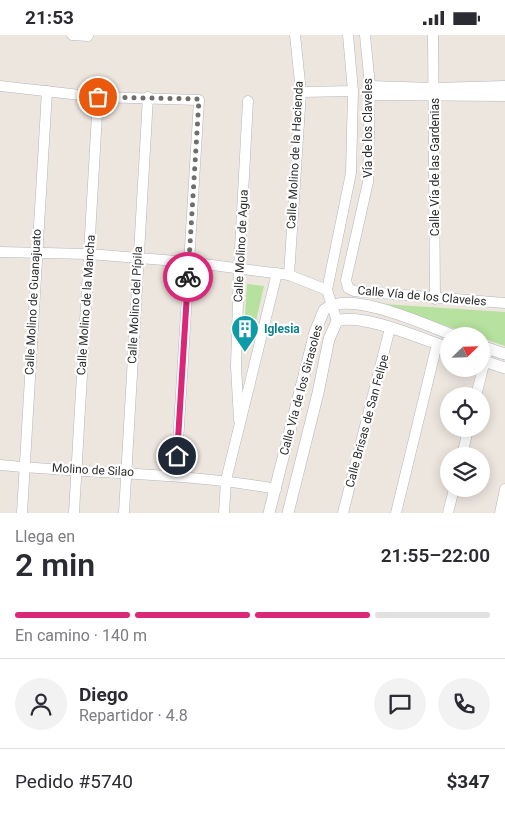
<!DOCTYPE html>
<html lang="es">
<meta charset="utf-8">
<style>
:root{--surface:#fff;--page:#f2f2f3;--text:#2b2b33;--muted:#7c7c81;--line:#e1e1e2;--accent:#db2777}
body{margin:0;font-family:Roboto,sans-serif;background:var(--page);color:var(--text);height:100vh;display:flex;flex-direction:column;font-size:19px;white-space:nowrap}
*{box-sizing:border-box;margin:0}
p{font-size:16px;color:var(--muted)}
.icon{flex:none;width:28px;height:28px;fill:none;stroke:currentColor;stroke-width:2;stroke-linecap:round;stroke-linejoin:round}
.map{position:relative;height:478px;overflow:hidden}
.drawer{display:flex;flex-direction:column;background:var(--surface);flex:1}
.drawer>*{flex:none}
.needle{width:32px;rotate:67deg}
.controls{position:absolute;left:440px;top:292px;display:grid;gap:10px}
.controls a{display:grid;place-items:center;width:50px;height:50px;border-radius:50%;background:var(--surface);box-shadow:0 2px 12px #0003;font-size:25px}
.pin{position:absolute;display:grid;place-items:center;width:42px;height:42px;color:#fff;margin:-21px;border:2px solid #fff;border-radius:50%;box-shadow:0 1px 5px #0007}
.courier{position:absolute;display:grid;place-items:center;width:50px;height:50px;margin:-25px;border:4px solid #db2777;border-radius:50%;background:#fff;color:#222;box-shadow:0 1px 6px #0007}
.overview em{font-style:normal;font-weight:600}
.overview div{display:flex;flex-direction:column-reverse}
.overview{display:flex;align-items:center;justify-content:space-between;height:85px;padding:0 15px}
h1{font-size:32px;font-weight:600;line-height:38px}
.bar{display:grid;grid-template-columns:repeat(4,1fr);gap:8px 5px;align-content:center;height:60px;padding:0 15px}
.bar i{height:6px;border-radius:4px;background:var(--line)}
.bar .selected{background:var(--accent)}
.bar p{grid-column:span 4}
.line{display:flex;align-items:center;gap:12px;padding:0 15px;border-top:1px solid var(--line)}
.line div{flex:1}
.round{display:grid;place-items:center;flex:none;width:52px;height:52px;border-radius:26px;background:var(--page)}
.status{display:flex;justify-content:space-between;align-items:center;height:35px;padding:0 25px;background:var(--surface);direction:ltr}
.status svg{height:14px;fill:currentColor}
.map>svg:first-child{display:block}
.green{fill:#b6e19e}
.lines{fill:none;stroke-linecap:round;stroke-linejoin:round}
.minor-casing{stroke:#b2b5be;stroke-width:11}
.tertiary-casing{stroke:#b2b5be;stroke-width:12}
.minor{stroke:#fff;stroke-width:10}
.tertiary{stroke:#fff;stroke-width:11}
.done{stroke:#706d6b;stroke-width:5;stroke-dasharray:0 9}
.route{stroke:#db2777;stroke-width:6}
.labels{text-anchor:middle;stroke-width:4.5;stroke-linejoin:round;paint-order:stroke}
.street-label{font-size:12px;fill:#2c2c2c;stroke:#fff}
.culture-label{font-size:12px;font-weight:bold;fill:#0d838f;stroke:#fff;text-anchor:start}
</style>
<div class="status"><b>21:53</b><svg viewBox="0 0 49 12"><path d="M0 12V9h3v3zM5 12V6h3v6zM10 12V3h3v9zM15 12V0h3v12zM26 1h20v11H26zM47 4h2v5h-2z"/></svg></div>
<div class="map">
<svg width="505" height="478" viewBox="0 0 505 478">
<rect width="100%" height="100%" fill="#ede6df"/>
<g class="green">
<path d="M 247,249 L 264,251 L 253,299 L 244,299 Z"/>
<path d="M 383,269 L 505,277 L 505,311 Z"/>
</g>
<g class="lines">
<defs>
<g id="minor">
<path d="M 72,0 L 88,1"/>
<path d="M 365,0 L 370,51 L 368,147 L 346,245 L 348,253 L 354,256 L 505,268"/>
<path d="M 433,0 L 435,264"/>
<path d="M 0,51 L 98,62 L 199,65 L 176,440"/>
<path d="M 370,51 L 434,53 L 505,51"/>
<path d="M 301,57 L 353,56"/>
<path d="M 369,60 L 505,61"/>
<path d="M 0,217 L 89,219 L 189,227 L 289,240 L 327,255"/>
<path d="M 289,240 L 301,57 L 295,0"/>
<path d="M 337,286 L 327,255 L 351,138 L 353,56 L 348,0"/>
<path d="M 476,361 L 488,313"/>
<path d="M 239,385 L 236,331 L 239,233 L 248,66"/>
<path d="M 462,421 L 468,394"/>
<path d="M 0,430 C 92,439 184,437 276,454"/>
<path d="M 22,478 L 47,56"/>
<path d="M 74,478 L 98,62"/>
<path d="M 124,478 L 148,62"/>
<path d="M 224,478 L 226,445 L 277,238"/>
<path d="M 343,478 L 390,293"/>
<path d="M 396,478 L 437,309"/>
<path d="M 448,478 L 454,454"/>
<path d="M 500,478 L 505,454"/>
</g>
<g id="tertiary">
<path d="M 481,311 L 505,319"/>
<path d="M 481,325 L 505,333"/>
<path d="M 269,478 L 315,297 L 324,275 C 348,253 428,291 455,301"/>
<path d="M 288,478 L 318,358 L 329,304 L 337,286 C 361,277 424,305 449,313"/>
</g>
</defs>
<use href="#minor" class="minor-casing"/>
<use href="#tertiary" class="tertiary-casing"/>
<use href="#minor" class="minor"/>
<use href="#tertiary" class="tertiary"/>
</g>
<g class="lines">
<path class="done" d="M 98,62 L 199,64 L 188,242"/>
<path class="route" d="M 177,421 L 188,242"/>
</g>
<defs>
<symbol id="building-pin" viewBox="-11 -11 22 30"><path d="M0 17L-7.5 6A9.5 9.5 0 1 1 7.5 6Z" fill="#0f9aa8" stroke="#fff"/><path d="M-4-6H4V6H1V3H-1V6H-4ZM-2.5-4.3h1.7v1.8h-1.7ZM.8-4.3h1.7v1.8H.8ZM-2.5-1h1.7V.8h-1.7ZM.8-1h1.7V.8H.8Z" fill="#fff"/></symbol>
</defs>
<g fill-rule="evenodd">
<use href="#building-pin" x="229" y="278" width="32" height="43"/>
</g>
<g class="labels">
<g class="street-label">
<text transform="translate(368 93) rotate(-90)" y="4">Vía de los Claveles</text>
<text transform="translate(295 120) rotate(-87)" y="4">Calle Molino de la Hacienda</text>
<text transform="translate(435 132) rotate(-90)" y="4">Calle Vía de las Gardenias</text>
<text transform="translate(241 211) rotate(-87)" y="4">Calle Molino de Agua</text>
<text transform="translate(422 261) rotate(5)" y="4">Calle Vía de los Claveles</text>
<text transform="translate(33 267) rotate(-87)" y="4">Calle Molino de Guanajuato</text>
<text transform="translate(86 270) rotate(-86)" y="4">Calle Molino de la Mancha</text>
<text transform="translate(135 270) rotate(-87)" y="4">Calle Molino del Pípila</text>
<text transform="translate(301 355) rotate(-75)" y="4">Calle Vía de los Girasoles</text>
<text transform="translate(367 386) rotate(-75)" y="4">Calle Brisas de San Felipe</text>
<text transform="translate(93 435) rotate(3)" y="4">Molino de Silao</text>
</g>
<g class="culture-label">
<text x="264" y="298">Iglesia</text>
</g>
</g>
</svg>
<div class="controls">
<a><svg class="needle" viewBox="-14 -14 28 28"><path d="M0-13l5 13h-10z" fill="#e53935"/><path d="M0 13l5-13h-10z" fill="#7c7c81"/></svg></a>
<a><svg class="icon" aria-label="locate" viewBox="0 0 24 24"><circle cx="12" cy="12" r="6"/><path d="M12 2v4M12 18v4M2 12h4M18 12h4"/></svg></a>
<a><svg class="icon" aria-label="layers" viewBox="0 0 24 24"><path d="M12 4l9 5-9 5-9-5zM3 14l9 5 9-5"/></svg></a>
</div>
<div class="pin" style="left:98px;top:62px;background:#ea580c"><svg class="icon" aria-label="bag" viewBox="0 0 24 24"><path d="M5 8h14l-1 12H6zM9 8a3 3 0 0 1 6 0"/></svg></div>
<div class="pin" style="left:177px;top:421px;background:#1f2937"><svg class="icon" aria-label="home" viewBox="0 0 24 24"><path d="M3 11l9-7 9 7M6 9v11h12V9"/></svg></div>
<div class="courier" style="left:188px;top:242px"><svg class="icon" aria-label="bike" viewBox="0 0 24 24"><circle cx="6" cy="16" r="4"/><circle cx="18" cy="16" r="4"/><path d="M6 16l4-8h5l3 8M10 8l3 8H6M13 5h3"/></svg></div>
</div>
<section class="drawer">
<div class="overview"><div><h1>2 min</h1><p>Llega en</p></div><em>21:55–22:00</em></div>
<div class="bar"><i class="selected"></i><i class="selected"></i><i class="selected"></i><i></i><p>En camino · 140 m</p></div>
<div class="line" style="height:90px"><a class="round"><svg class="icon" aria-label="person" viewBox="0 0 24 24"><circle cx="12" cy="8" r="4"/><path d="M4 21q1-7 8-7t8 7"/></svg></a><div><b>Diego</b><p>Repartidor · 4.8</p></div><a class="round"><svg class="icon" aria-label="chat" viewBox="0 0 24 24"><path d="M4 5h16v11H9l-5 4z"/></svg></a><a class="round"><svg class="icon" aria-label="phone" viewBox="0 0 24 24"><path d="M5 4h4l2 5-3 2q2 4 5 5l2-3 5 2v4C11 20 4 13 5 4z"/></svg></a></div>
<div class="line" style="height:65px"><div>Pedido #5740</div><b>$347</b></div>
</section>
